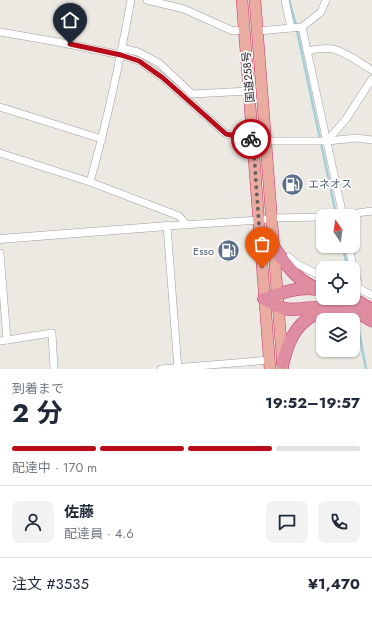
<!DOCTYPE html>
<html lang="ja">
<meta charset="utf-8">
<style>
:root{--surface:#fff;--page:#f2f2f3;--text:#1f2937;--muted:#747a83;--line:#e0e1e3;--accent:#b90e1a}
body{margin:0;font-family:Jost,"Noto Sans JP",sans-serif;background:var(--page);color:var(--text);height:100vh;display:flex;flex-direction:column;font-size:15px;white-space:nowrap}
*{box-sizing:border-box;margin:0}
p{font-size:13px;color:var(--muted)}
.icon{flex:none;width:22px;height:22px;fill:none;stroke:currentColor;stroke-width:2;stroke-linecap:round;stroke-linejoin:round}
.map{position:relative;height:369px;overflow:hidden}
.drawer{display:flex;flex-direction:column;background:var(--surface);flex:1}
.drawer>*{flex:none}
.needle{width:26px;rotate:347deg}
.tools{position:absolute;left:316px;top:209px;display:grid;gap:8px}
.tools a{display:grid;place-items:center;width:44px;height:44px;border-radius:8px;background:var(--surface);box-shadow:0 1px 3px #0004;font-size:20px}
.pin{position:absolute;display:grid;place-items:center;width:34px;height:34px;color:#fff;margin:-41px -17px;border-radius:50% 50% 50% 0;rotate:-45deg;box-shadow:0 0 4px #0007}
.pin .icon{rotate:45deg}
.courier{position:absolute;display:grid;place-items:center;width:40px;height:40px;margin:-20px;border:3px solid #b90e1a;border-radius:50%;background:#fff;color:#222;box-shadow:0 1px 5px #0007}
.head em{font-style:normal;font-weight:700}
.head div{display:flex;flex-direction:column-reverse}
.head{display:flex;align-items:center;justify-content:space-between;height:68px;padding:0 12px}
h1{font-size:26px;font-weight:700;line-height:30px}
.bar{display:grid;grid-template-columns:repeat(4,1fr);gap:6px 4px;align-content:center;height:48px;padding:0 12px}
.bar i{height:5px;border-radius:3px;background:var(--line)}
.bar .active{background:var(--accent)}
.bar p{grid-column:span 4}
.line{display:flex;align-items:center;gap:10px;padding:0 12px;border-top:1px solid var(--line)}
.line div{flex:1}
.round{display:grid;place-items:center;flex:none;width:42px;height:42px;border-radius:8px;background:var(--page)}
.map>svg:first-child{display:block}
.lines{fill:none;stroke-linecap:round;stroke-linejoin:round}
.stream{stroke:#a5cfd7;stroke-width:2.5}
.minor-casing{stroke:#9f9f9f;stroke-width:8}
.tertiary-casing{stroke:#9f9f9f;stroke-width:9}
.trunk-casing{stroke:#c9306f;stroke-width:12}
.motorway-casing{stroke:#c9306f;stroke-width:13}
.minor{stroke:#fff;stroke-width:7}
.tertiary{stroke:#fff;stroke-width:8}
.trunk{stroke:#eaaca0;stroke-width:11}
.motorway{stroke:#df8ea2;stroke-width:12}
.done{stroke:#646361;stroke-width:4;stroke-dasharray:0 7.2}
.route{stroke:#b90e1a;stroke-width:5}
.labels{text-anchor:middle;stroke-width:3.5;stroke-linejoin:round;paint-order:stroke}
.street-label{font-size:11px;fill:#1b1b1b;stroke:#fff}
.service-label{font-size:11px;fill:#4e5e75;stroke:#fff;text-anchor:start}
</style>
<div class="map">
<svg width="372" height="369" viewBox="0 0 372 369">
<rect width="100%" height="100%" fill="#ece8e2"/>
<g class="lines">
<g class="stream">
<path d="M 289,0 L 295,21 L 336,214"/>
<path d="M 343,246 L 347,268"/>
<path d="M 358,326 L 366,369"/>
</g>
<defs>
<g id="minor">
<path d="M 147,0 L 184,9 L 233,31 L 244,30"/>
<path d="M 285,0 L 291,28"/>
<path d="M 302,27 L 321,12 L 326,0"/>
<path d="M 258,31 L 302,27 L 343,216"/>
<path d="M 0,32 L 58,42 L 121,55 L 139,61 L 163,78 L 226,134 L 253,139"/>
<path d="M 122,48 L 138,52 L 159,63 L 192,94 L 249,91"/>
<path d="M 307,51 C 315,49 325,48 333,49 C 346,52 360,63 372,70"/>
<path d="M 0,107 L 102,139"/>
<path d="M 266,141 L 327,141 L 357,138 L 372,140"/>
<path d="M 327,141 L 346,119 L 372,79"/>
<path d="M 0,153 L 90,182 L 179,216 L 187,225"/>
<path d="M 90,182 C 107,122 120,61 131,0"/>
<path d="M 335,216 L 372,211"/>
<path d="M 349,246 L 354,272 L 358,282 L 358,288"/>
<path d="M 0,253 L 7,340"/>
<path d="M 289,257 L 297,264 L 323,277"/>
<path d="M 353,287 L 358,288 L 372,295"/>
<path d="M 0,341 L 52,333 L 54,369"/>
<path d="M 161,369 L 270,360"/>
<path d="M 178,369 L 167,226 L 259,220 L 272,218 L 323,217"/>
</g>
<path id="tertiary" d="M 0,239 L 167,226"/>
<g id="trunk">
<path d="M 242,0 L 270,369"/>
<path d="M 255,0 L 283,369"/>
</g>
<g id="motorway">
<path d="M 274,247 C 287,267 299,283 323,291"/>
<path d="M 349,298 L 359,302 L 372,310"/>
<path d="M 264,299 C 272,303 279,308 287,309 C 295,310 302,309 309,308 C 335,307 350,306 372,321"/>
<path d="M 264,299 C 281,293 297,287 315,289"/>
<path d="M 283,363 C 289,337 299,318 326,310"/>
</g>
</defs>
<use href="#minor" class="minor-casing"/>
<use href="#tertiary" class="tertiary-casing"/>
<use href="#trunk" class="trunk-casing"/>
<use href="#motorway" class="motorway-casing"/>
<use href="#minor" class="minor"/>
<use href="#tertiary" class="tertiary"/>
<use href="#trunk" class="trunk"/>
<use href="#motorway" class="motorway"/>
</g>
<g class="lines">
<path class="done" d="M 251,139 L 253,139 L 262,268"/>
<path class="route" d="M 70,44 L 121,55 L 139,61 L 163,78 L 226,134 L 251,139"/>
</g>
<defs>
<symbol id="fuel-disc" viewBox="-11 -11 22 22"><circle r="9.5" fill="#5c6f8a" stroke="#fff"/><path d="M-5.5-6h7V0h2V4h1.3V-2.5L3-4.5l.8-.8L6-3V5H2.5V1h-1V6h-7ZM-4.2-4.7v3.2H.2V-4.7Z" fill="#fff"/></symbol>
</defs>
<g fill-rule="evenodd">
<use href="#fuel-disc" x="280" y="172" width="25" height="25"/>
<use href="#fuel-disc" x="216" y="238" width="25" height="25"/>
</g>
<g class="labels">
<g class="street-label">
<text transform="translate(248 77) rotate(-95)" y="4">国道258号</text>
</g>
<g class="service-label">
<text x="308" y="188">エネオス</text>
<text x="214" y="255" text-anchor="end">Esso</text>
</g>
</g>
</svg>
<div class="tools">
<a><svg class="needle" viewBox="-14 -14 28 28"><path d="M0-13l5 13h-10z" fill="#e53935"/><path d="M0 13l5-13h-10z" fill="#747a83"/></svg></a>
<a><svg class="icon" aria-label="locate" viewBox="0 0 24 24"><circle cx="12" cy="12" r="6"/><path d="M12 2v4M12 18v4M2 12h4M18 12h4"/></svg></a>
<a><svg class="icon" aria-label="layers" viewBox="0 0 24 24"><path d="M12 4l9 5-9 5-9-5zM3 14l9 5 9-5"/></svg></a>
</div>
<div class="pin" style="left:262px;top:268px;background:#ea580c"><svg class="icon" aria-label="bag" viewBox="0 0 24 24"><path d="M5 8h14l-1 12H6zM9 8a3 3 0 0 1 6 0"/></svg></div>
<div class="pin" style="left:70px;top:44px;background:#1f2937"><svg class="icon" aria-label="home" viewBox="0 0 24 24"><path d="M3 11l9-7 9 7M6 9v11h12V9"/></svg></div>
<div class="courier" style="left:251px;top:139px"><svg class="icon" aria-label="bike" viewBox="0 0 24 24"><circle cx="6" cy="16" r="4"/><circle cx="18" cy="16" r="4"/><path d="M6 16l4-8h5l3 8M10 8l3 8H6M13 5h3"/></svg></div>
</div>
<section class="drawer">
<div class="head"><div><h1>2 分</h1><p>到着まで</p></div><em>19:52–19:57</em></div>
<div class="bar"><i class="active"></i><i class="active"></i><i class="active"></i><i></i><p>配達中 · 170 m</p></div>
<div class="line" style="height:72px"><a class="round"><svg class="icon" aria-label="person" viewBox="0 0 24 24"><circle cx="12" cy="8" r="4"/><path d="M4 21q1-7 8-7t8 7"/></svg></a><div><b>佐藤</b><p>配達員 · 4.6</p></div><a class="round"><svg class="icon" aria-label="chat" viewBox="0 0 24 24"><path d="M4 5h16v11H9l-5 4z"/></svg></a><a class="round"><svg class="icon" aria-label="phone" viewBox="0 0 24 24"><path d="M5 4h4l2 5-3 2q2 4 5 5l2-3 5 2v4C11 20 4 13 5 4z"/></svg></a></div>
<div class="line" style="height:52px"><div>注文 #3535</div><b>¥1,470</b></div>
</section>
